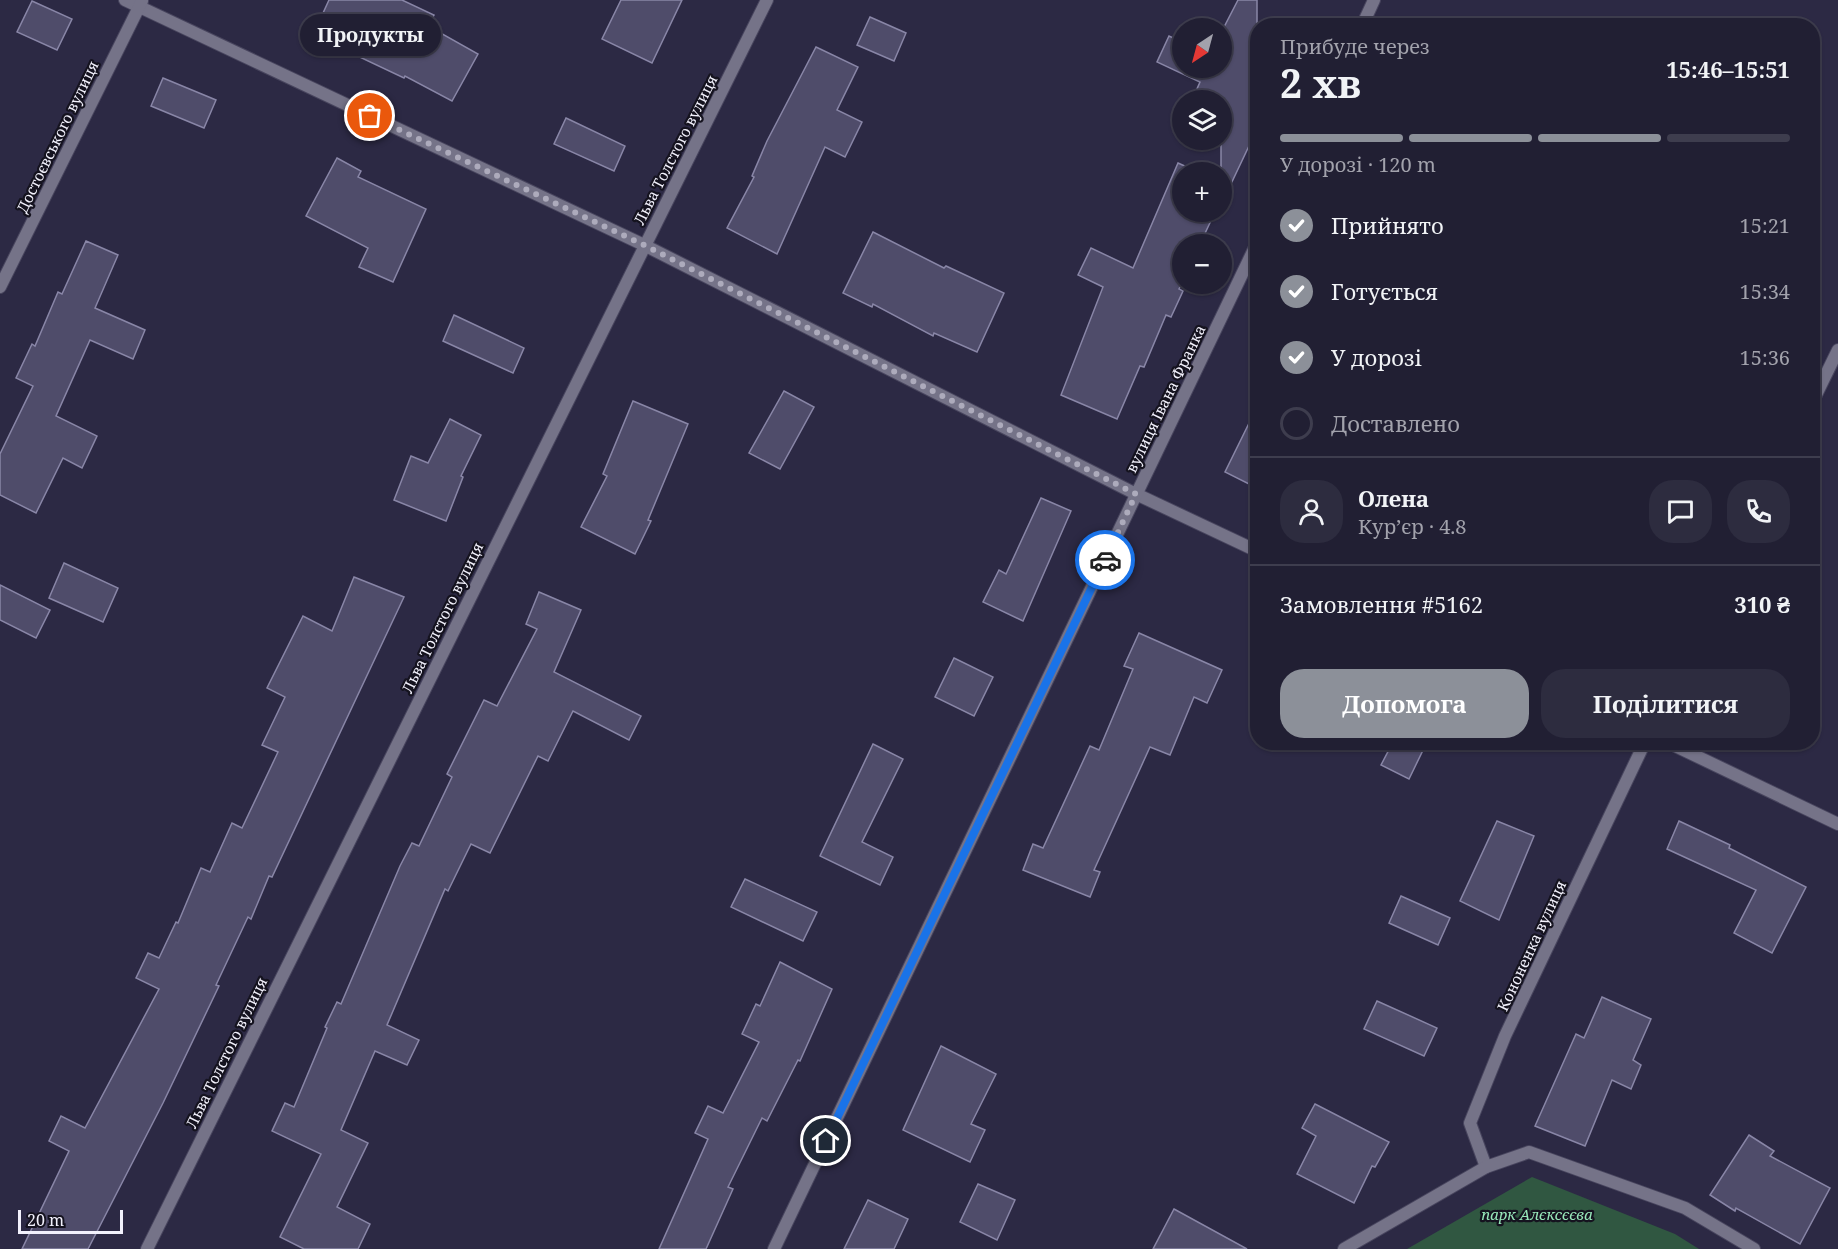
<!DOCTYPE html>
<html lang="uk">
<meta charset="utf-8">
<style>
:root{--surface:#211f33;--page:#2d2c3f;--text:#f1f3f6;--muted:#a2a2ac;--line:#3e3d4e;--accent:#8c9099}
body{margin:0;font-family:"Noto Serif",serif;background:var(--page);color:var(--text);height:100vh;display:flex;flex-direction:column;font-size:22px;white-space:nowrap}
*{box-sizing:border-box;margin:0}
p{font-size:20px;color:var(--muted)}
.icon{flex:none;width:33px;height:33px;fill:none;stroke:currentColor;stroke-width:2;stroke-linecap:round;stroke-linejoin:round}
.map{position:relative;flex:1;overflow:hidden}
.panel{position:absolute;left:1250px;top:18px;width:570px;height:732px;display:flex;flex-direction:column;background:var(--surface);border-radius:24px;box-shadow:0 2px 4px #0004,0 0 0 2px var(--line)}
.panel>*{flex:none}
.needle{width:39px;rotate:216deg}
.buttons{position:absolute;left:1172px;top:18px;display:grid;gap:12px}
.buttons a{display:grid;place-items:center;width:60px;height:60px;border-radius:50%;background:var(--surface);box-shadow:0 2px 4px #0004,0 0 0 2px var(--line);font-size:30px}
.scale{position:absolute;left:18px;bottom:15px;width:105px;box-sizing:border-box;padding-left:6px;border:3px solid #f2f1fc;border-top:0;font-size:16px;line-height:21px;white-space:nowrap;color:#f2f1fc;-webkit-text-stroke:4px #15131f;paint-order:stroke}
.pin{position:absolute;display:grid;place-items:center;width:51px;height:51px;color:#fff;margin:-26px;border:3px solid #fff;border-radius:50%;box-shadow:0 2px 6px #0007}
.courier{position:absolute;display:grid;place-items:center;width:60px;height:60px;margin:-30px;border:4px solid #1a73e8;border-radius:50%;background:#fff;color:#222;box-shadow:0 2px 8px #0007}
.bubble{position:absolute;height:42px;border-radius:21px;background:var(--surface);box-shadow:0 2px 4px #0004,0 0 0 2px var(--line);font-size:20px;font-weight:700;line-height:42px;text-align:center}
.summary em{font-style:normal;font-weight:700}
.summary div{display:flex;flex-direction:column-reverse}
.summary{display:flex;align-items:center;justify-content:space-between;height:102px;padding:0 30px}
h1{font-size:39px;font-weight:700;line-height:45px}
.bar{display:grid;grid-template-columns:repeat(4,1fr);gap:9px 6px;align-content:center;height:72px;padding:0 30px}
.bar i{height:8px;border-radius:4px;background:var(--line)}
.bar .active{background:var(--accent)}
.bar p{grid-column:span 4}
.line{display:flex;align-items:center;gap:15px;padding:0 30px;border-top:2px solid var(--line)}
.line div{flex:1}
.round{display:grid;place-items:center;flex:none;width:63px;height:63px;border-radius:24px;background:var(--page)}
ol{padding:0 30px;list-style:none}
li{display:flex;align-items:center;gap:18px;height:66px}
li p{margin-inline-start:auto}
li .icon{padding:6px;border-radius:50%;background:var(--accent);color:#fff;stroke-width:4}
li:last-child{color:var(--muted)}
li i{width:33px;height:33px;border:3px solid var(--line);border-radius:50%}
.cta{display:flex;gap:12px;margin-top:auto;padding:12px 30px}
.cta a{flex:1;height:69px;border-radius:24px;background:var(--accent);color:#fff;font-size:24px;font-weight:700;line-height:69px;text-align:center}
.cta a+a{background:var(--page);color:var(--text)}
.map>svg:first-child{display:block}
.green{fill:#305741}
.building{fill:#4f4c6a;stroke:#8986a7;stroke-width:1.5}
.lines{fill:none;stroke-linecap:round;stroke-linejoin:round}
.street-casing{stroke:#48455e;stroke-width:14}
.street{stroke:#757388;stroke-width:12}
.done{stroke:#adabbc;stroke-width:6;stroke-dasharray:0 10.8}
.route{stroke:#1a73e8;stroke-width:8}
.labels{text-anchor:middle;stroke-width:4.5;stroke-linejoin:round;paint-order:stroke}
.street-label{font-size:15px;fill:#f2f1fc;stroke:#15131f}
.park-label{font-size:15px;font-style:italic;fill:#97e7b9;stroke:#15131f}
</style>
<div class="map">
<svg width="1838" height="1249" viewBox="0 0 1838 1249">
<rect width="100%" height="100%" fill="#2c2944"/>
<path class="green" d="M 1532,1177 L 1675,1234 L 1699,1249 L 1407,1249 Z"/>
<g class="building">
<path d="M 329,0 L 402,0 L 434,15 L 428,26 L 478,54 L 452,101 L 405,76 L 404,78 L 313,35 Z"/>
<path d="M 621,0 L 682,0 L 652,63 L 602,39 Z"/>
<path d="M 1238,0 L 1257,0 L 1257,129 L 1221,205 L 1221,100 L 1192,100 L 1200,82 L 1157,62 L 1169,36 L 1182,42 L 1182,68 L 1221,68 L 1221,33 Z"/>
<path d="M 32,1 L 72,19 L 57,50 L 17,32 Z"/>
<path d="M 870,17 L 906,33 L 894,61 L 857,45 Z"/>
<path d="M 816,47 L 858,67 L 837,110 L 862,122 L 845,157 L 825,147 L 777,254 L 727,228 L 754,177 L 752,176 L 767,141 Z"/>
<path d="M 163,78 L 216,100 L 204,128 L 151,106 Z"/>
<path d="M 566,118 L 625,146 L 614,171 L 554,144 Z"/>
<path d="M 337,158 L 361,171 L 358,177 L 426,209 L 393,282 L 359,267 L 368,248 L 306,216 Z"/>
<path d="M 1178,163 L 1198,172 L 1182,172 L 1182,212 L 1215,212 L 1200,244 L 1182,244 L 1182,283 L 1179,289 L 1183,291 L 1171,317 L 1166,315 L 1144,367 L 1140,366 L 1117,419 L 1061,395 L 1103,287 L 1078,275 L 1091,248 L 1133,268 Z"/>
<path d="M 873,232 L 944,268 L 946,266 L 1004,293 L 977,352 L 934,333 L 933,336 L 873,304 L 872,307 L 843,293 Z"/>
<path d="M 86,241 L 118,255 L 95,308 L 145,330 L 133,359 L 90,340 L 56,416 L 97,436 L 82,468 L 63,458 L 36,513 L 0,495 L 0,454 L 33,386 L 16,378 L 32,344 L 35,346 L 58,292 L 62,294 Z"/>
<path d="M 454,315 L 524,348 L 513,373 L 443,341 Z"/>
<path d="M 784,391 L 814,407 L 780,469 L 749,453 Z"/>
<path d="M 633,401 L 688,424 L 648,520 L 651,521 L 635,554 L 581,527 L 607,476 L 603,474 Z"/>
<path d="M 1257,407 L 1257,488 L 1225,472 Z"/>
<path d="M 450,419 L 481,435 L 461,476 L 463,477 L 446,521 L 394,500 L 411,456 L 428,463 Z"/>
<path d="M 1041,498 L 1071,511 L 1023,621 L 983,602 L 999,570 L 1006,574 Z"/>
<path d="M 64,563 L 118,588 L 103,622 L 49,598 Z"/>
<path d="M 354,577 L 404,597 L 272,877 L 269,876 L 251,919 L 248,917 L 216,985 L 219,986 L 163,1103 L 88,1249 L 22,1249 L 69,1151 L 49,1141 L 61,1116 L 85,1128 L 159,989 L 136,978 L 148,953 L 159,958 L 176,922 L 178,923 L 201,868 L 210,872 L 232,823 L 242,828 L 278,752 L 262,745 L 285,697 L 267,688 L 303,616 L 332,631 Z"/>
<path d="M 0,585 L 50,610 L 36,638 L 0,620 Z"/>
<path d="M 539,592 L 581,610 L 554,672 L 641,716 L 629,740 L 573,711 L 548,761 L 538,756 L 490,853 L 471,844 L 448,891 L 445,889 L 387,1025 L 419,1040 L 407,1065 L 375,1051 L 341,1130 L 368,1143 L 337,1207 L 370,1224 L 358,1249 L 304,1249 L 280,1237 L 321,1154 L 272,1131 L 285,1103 L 294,1107 L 327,1028 L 325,1027 L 337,1002 L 341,1004 L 400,866 L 412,843 L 419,846 L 452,777 L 447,774 L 484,700 L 497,706 L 537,629 L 526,624 Z"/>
<path d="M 1139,633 L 1222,670 L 1207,703 L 1194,697 L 1170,755 L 1150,747 L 1094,870 L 1100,872 L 1090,897 L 1023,870 L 1033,844 L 1043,848 L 1090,746 L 1099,750 L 1133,669 L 1124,666 Z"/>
<path d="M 954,658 L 993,677 L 974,716 L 935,697 Z"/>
<path d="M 1393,742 L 1427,742 L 1409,779 L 1381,765 Z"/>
<path d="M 873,744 L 903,759 L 862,842 L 893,857 L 880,885 L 820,856 Z"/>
<path d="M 1497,821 L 1534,836 L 1499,920 L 1460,901 Z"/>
<path d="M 1679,821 L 1730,845 L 1729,848 L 1806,887 L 1772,953 L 1734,933 L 1756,890 L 1667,849 Z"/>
<path d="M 745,879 L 817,912 L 803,941 L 731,907 Z"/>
<path d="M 1401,896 L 1450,918 L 1438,945 L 1389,923 Z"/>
<path d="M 780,962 L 832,989 L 800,1061 L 798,1060 L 767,1121 L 762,1118 L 728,1187 L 733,1189 L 706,1249 L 659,1249 L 708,1139 L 695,1133 L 708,1106 L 723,1113 L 759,1042 L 742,1034 L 756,1004 L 760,1006 Z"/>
<path d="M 1602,997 L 1651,1019 L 1633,1060 L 1641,1065 L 1631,1089 L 1612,1080 L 1585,1146 L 1535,1126 L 1576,1034 L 1584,1038 Z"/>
<path d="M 1377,1001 L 1437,1028 L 1424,1056 L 1364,1029 Z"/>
<path d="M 941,1046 L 996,1074 L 971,1124 L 985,1130 L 970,1162 L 903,1130 Z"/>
<path d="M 1315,1104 L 1389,1142 L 1375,1167 L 1372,1166 L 1354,1203 L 1297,1174 L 1316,1136 L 1302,1128 Z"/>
<path d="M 1749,1135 L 1774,1151 L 1770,1156 L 1830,1188 L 1800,1244 L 1736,1208 L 1735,1211 L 1710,1195 Z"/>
<path d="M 978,1184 L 1015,1200 L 997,1240 L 960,1222 Z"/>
<path d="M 868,1200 L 908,1219 L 894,1249 L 844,1249 Z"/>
<path d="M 1174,1209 L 1247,1249 L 1153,1249 Z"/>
</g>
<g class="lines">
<defs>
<g id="street">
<path d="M 125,0 L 644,245 L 1136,494 L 1257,551"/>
<path d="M 1362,26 L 1374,0"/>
<path d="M 0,287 L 142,1"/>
<path d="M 1812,403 L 1838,350"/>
<path d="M 1667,742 L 1838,824"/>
<path d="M 1486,1167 L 1470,1123 L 1505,1036 L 1645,742"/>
<path d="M 147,1249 L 767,0"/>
<path d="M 774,1249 L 1257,243"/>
<path d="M 1344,1249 L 1486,1167 L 1529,1152 L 1685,1208 L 1754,1249"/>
</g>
</defs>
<use href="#street" class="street-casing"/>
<use href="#street" class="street"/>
</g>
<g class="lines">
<path class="done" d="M 370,116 L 644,245 L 1136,494 L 1105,560"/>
<path class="route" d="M 826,1141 L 1105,560"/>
</g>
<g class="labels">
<g class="street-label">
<text transform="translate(58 137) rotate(-64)" y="5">Достоєвського вулиця</text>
<text transform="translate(676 150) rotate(-63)" y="5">Льва Толстого вулиця</text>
<text transform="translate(1166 399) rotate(-64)" y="5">вулиця Івана Франка</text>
<text transform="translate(443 618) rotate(-64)" y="5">Льва Толстого вулиця</text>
<text transform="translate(1532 946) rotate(-65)" y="5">Кононенка вулиця</text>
<text transform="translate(227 1053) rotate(-64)" y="5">Льва Толстого вулиця</text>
</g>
<g class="park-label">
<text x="1537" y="1220">парк Алєксєєва</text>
</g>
</g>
</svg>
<div class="buttons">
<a><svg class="needle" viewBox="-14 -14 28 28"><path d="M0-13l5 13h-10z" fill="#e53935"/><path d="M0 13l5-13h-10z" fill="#a2a2ac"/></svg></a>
<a><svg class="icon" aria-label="layers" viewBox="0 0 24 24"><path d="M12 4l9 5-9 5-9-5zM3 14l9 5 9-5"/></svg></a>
<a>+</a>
<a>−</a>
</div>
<div class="scale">20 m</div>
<div class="pin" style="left:370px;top:116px;background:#ea580c"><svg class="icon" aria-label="bag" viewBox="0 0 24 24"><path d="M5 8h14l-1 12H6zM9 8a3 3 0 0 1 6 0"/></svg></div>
<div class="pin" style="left:826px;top:1141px;background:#1f2937"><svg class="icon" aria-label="home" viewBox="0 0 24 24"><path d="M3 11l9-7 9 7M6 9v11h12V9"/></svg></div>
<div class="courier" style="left:1105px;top:560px"><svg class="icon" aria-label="car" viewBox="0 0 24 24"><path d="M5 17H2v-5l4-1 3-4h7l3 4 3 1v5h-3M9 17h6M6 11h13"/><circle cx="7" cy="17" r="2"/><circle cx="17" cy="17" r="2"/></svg></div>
<div class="bubble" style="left:300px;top:14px;width:141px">Продукты</div>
<section class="panel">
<div class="summary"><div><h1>2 хв</h1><p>Прибуде через</p></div><em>15:46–15:51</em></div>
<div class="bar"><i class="active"></i><i class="active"></i><i class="active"></i><i></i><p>У дорозі · 120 m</p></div>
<ol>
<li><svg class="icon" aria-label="check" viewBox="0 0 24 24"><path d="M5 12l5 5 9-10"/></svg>Прийнято<p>15:21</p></li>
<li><svg class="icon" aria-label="check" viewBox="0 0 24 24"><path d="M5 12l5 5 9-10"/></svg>Готується<p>15:34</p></li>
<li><svg class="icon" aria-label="check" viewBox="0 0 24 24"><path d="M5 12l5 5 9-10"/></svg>У дорозі<p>15:36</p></li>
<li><i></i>Доставлено</li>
</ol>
<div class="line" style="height:108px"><a class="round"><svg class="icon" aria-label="person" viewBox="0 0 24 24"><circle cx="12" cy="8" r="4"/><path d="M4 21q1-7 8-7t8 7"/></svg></a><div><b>Олена</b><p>Кур’єр · 4.8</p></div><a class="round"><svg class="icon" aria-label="chat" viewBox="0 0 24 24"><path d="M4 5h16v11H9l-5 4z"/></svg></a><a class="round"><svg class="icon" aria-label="phone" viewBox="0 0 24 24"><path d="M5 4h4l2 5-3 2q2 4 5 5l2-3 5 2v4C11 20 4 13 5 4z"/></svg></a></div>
<div class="line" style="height:78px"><div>Замовлення #5162</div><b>310 ₴</b></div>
<div class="cta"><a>Допомога</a><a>Поділитися</a></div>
</section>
</div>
